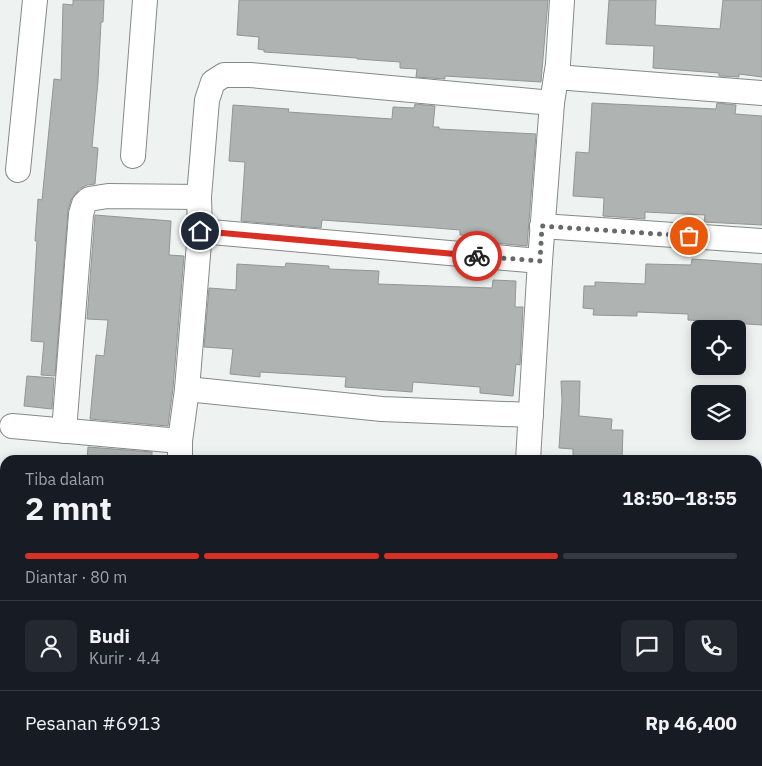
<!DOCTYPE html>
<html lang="id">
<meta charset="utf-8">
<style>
:root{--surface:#171b24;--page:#242831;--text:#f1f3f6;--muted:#9ea1a6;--line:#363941;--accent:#d93025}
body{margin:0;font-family:"IBM Plex Sans",sans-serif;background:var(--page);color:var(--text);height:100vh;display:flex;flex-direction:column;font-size:19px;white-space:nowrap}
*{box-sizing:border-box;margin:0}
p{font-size:16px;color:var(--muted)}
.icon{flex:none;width:28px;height:28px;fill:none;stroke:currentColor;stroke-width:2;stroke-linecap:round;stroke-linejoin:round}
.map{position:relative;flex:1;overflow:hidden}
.sheet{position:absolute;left:0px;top:455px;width:762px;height:311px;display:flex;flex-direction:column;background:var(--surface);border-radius:15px 15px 0 0;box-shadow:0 2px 12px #0003}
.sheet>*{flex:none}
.buttons{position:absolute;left:691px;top:320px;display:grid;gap:10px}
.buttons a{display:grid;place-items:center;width:55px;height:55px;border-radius:8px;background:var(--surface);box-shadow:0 2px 12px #0003;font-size:25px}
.pin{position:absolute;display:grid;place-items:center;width:42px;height:42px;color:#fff;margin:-21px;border:2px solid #fff;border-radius:50%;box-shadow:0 1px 5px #0007}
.courier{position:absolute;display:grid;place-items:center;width:50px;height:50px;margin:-25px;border:4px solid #d93025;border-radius:50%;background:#fff;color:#222;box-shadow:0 1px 6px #0007}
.headline em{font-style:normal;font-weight:700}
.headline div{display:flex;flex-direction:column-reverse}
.headline{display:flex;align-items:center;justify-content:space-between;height:85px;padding:0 25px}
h1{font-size:32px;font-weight:700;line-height:38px}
.bar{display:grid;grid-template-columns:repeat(4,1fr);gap:8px 5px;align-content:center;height:60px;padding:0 25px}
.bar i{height:6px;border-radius:4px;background:var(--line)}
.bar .active{background:var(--accent)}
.bar p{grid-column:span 4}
.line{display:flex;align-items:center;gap:12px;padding:0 25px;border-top:1px solid var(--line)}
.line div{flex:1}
.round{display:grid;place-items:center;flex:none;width:52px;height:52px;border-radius:8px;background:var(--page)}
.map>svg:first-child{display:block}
.building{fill:#afb3b2;stroke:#929695}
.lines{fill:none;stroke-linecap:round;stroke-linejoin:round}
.minor-casing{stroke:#858988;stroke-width:26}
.minor{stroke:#fff;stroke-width:24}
.done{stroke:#676968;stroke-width:5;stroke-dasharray:0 9}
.route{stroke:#d93025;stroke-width:6}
</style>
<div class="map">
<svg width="762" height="766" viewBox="0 0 762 766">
<rect width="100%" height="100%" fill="#eef2f1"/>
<g class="building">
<path d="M 73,0 L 104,0 L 103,22 L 101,22 L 98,81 L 92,147 L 98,148 L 95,184 L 87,185 L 79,189 L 71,200 L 68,210 L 55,376 L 41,375 L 44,342 L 31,341 L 37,241 L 35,241 L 38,199 L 42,200 L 54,79 L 61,80 L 63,4 L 73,5 Z"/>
<path d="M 239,0 L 548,0 L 541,82 L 445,76 L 445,79 L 416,77 L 417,69 L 400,68 L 400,62 L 357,59 L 357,58 L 264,52 L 264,50 L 258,49 L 259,37 L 237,35 Z"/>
<path d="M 609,0 L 656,0 L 655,25 L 720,29 L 723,0 L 762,0 L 762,77 L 739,74 L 739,77 L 719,76 L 719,73 L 653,68 L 654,46 L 606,44 Z"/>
<path d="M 592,103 L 716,109 L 717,103 L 736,105 L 735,114 L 762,116 L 762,225 L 704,222 L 705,215 L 645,212 L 645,219 L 603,216 L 604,198 L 573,196 L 576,152 L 589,153 Z"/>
<path d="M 415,104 L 435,106 L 433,127 L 439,127 L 439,129 L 536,134 L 527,246 L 484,242 L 484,236 L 460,235 L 460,230 L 436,228 L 322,220 L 321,228 L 241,221 L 245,162 L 229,161 L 233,105 L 289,109 L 288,112 L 392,119 L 393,107 L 414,108 Z"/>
<path d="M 95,215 L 171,221 L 169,255 L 184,256 L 173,388 L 168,426 L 90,419 L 96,355 L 104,356 L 108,320 L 87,319 Z"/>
<path d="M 692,259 L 762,264 L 762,325 L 688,320 L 688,314 L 637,312 L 637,316 L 593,315 L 594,309 L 583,308 L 584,286 L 595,286 L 595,282 L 645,284 L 646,264 L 691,265 Z"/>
<path d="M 286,263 L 329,266 L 329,269 L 379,271 L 378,284 L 492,288 L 493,280 L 516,281 L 515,307 L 523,307 L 520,365 L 516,364 L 513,396 L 480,393 L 480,387 L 413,382 L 412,392 L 345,387 L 346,377 L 260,372 L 260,377 L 230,374 L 233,349 L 204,347 L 209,288 L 236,290 L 237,264 L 285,267 Z"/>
<path d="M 27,376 L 54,378 L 52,409 L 24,406 Z"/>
<path d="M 561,381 L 580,381 L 579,416 L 612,419 L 611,430 L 623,430 L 622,460 L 573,460 L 573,449 L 559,448 L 562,401 Z"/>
<path d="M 88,447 L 152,452 L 152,460 L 87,460 Z"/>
</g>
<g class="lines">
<defs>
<g id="minor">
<path d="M 556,77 L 762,93"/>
<path d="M 133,156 L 145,0"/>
<path d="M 18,170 L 35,0"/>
<path d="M 542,226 L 762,241"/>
<path d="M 200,231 L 540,261"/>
<path d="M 187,389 L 382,409 L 531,415"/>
<path d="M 12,426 L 180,441"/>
<path d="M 64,431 L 81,214 L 84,204 L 89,199 L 108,196 L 199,197"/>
<path d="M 180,460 L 180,441 L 187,389 L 200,231 L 199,197 L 207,100 L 213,82 L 224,75 L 250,75 L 552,103"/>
<path d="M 528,460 L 540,261 L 552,103 L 558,64 L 562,0"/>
<path d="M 758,560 L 762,560"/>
<path d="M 758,687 L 762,688"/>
<path d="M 0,715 L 5,715"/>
<path d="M 290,761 L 353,766"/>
<path d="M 197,766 L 197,761"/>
<path d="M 510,766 L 510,761"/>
<path d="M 720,766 L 721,761"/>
</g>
</defs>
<use href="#minor" class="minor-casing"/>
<use href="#minor" class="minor"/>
</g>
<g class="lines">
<path class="done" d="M 477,256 L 540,261 L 542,226 L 689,236"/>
<path class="route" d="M 200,231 L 477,256"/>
</g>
</svg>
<div class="buttons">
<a><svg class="icon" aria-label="locate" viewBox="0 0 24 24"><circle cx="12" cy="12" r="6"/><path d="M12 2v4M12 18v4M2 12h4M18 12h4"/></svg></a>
<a><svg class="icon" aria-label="layers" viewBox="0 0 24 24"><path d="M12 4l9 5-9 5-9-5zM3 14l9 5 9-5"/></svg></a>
</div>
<div class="pin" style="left:689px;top:236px;background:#ea580c"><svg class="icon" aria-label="bag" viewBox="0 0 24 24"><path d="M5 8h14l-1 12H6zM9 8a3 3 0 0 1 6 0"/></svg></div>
<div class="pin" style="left:200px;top:231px;background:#1f2937"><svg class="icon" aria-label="home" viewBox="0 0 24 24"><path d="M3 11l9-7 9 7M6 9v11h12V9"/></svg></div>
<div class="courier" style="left:477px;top:256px"><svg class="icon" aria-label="bike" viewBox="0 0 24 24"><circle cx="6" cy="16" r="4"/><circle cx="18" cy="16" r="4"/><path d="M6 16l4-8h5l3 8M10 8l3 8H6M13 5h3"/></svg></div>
<section class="sheet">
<div class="headline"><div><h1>2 mnt</h1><p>Tiba dalam</p></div><em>18:50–18:55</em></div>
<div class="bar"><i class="active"></i><i class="active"></i><i class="active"></i><i></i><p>Diantar · 80 m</p></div>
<div class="line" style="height:90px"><a class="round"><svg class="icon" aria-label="person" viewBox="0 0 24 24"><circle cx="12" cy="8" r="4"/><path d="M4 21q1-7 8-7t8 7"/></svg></a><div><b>Budi</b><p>Kurir · 4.4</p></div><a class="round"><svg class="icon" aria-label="chat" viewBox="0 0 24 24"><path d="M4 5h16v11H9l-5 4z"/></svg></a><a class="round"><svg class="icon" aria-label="phone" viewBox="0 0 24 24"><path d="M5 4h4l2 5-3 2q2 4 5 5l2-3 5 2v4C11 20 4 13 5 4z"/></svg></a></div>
<div class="line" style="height:65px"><div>Pesanan #6913</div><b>Rp 46,400</b></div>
</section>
</div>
